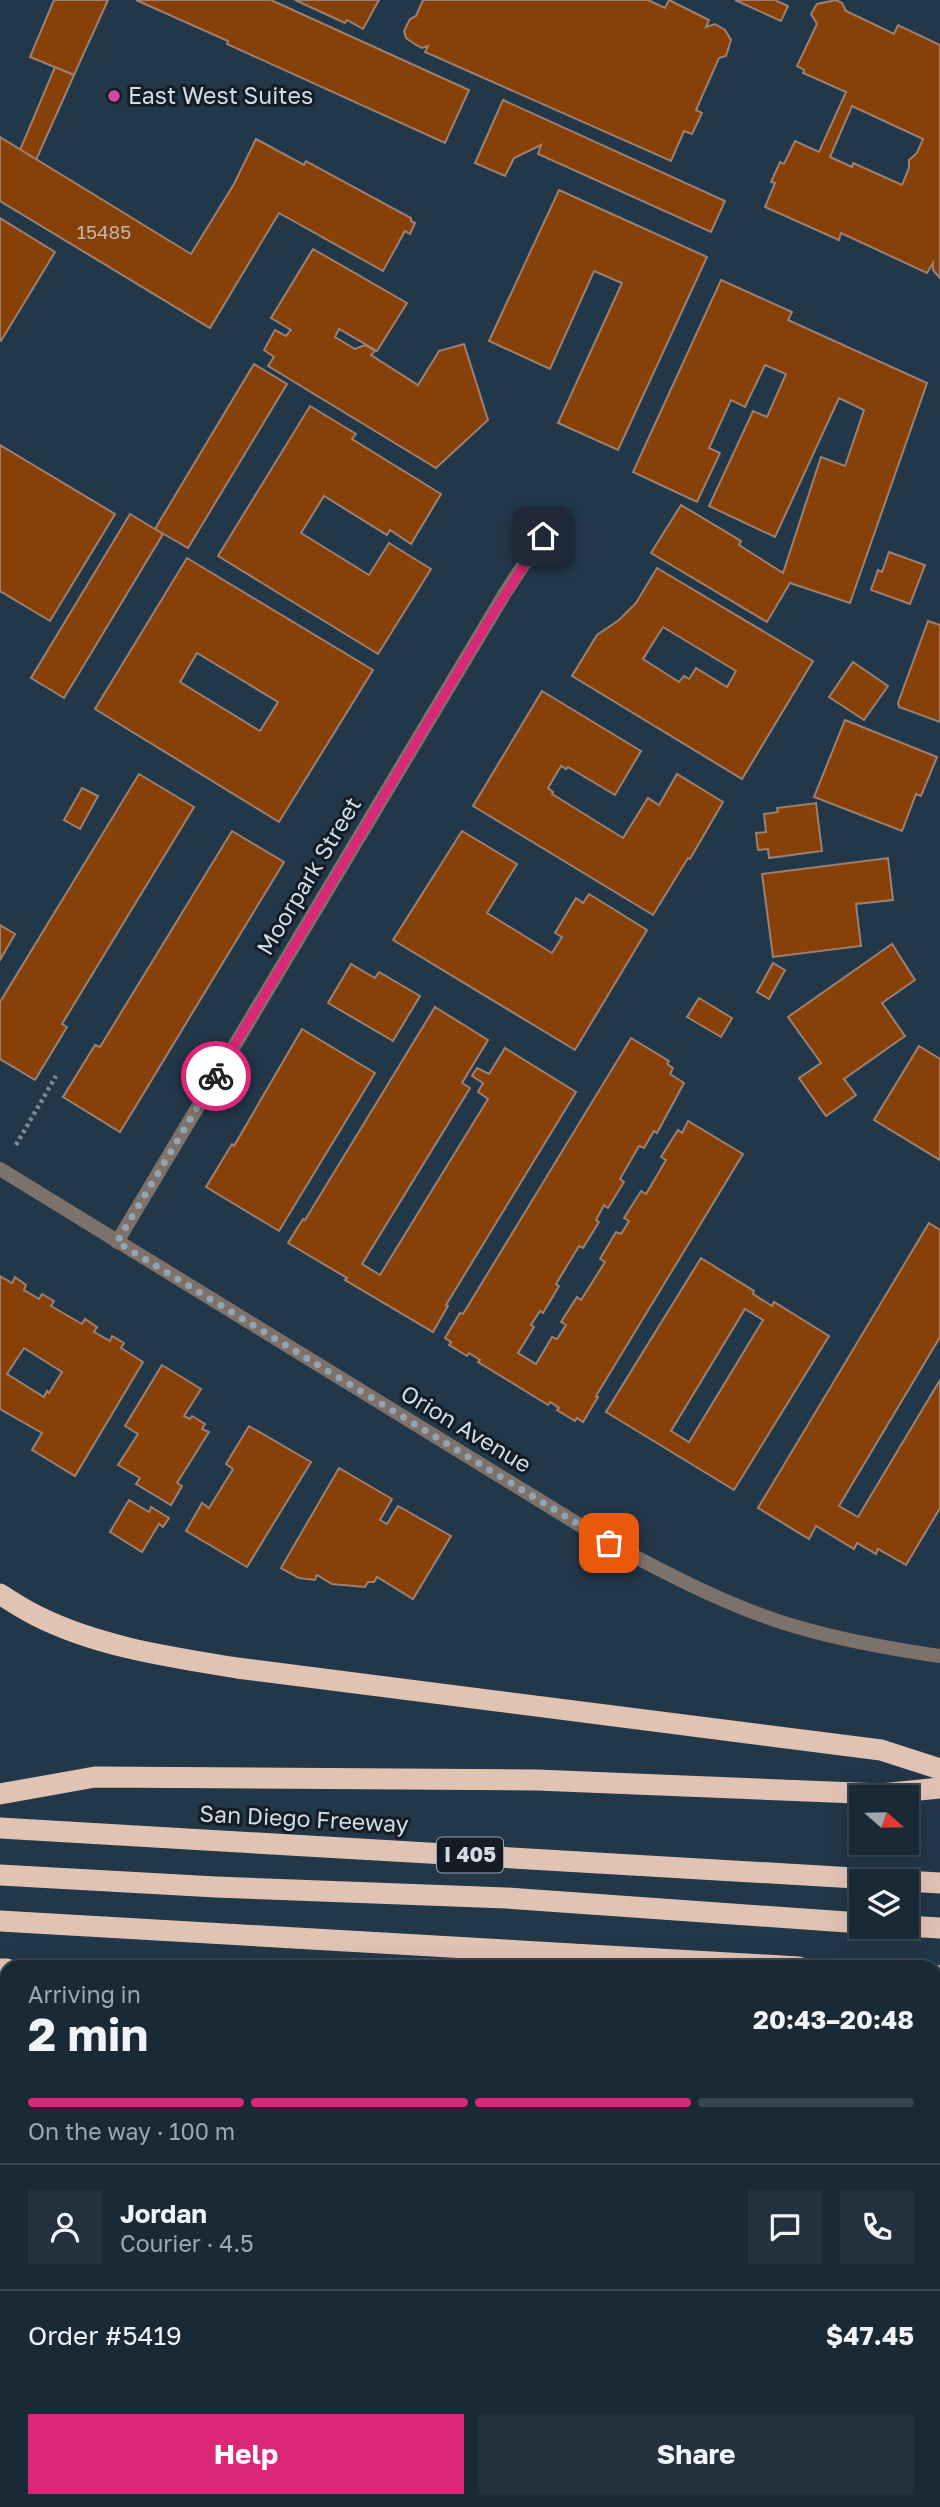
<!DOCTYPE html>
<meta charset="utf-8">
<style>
:root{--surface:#1a2936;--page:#23313e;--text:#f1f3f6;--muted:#9fa6ad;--line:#384551;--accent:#db2777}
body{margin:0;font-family:"Golos Text",sans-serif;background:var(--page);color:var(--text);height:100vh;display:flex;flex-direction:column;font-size:26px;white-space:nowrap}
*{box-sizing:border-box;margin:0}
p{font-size:23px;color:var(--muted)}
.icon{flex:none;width:38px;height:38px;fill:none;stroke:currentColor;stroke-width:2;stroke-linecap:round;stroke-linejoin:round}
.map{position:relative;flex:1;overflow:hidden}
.sheet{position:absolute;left:0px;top:1960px;width:942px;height:548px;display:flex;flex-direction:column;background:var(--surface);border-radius:21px 21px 0 0;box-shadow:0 7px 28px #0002,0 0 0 2px var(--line)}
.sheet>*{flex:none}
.needle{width:46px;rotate:110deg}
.buttons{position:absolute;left:849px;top:1785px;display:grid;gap:14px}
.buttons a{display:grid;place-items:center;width:70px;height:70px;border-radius:0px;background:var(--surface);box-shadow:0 7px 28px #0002,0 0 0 2px var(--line);font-size:35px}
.pin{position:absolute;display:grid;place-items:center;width:60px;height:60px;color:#fff;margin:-30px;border-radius:14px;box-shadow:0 4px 10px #0006}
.courier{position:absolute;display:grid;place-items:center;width:70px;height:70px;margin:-35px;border:5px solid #db2777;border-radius:50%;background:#fff;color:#222;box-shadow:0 2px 9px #0007}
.overview em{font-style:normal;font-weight:700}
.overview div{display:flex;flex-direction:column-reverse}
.overview{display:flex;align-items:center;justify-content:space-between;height:119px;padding:0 28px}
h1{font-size:46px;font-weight:700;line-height:52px}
.bar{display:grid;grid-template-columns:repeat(4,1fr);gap:10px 7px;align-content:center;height:84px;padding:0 28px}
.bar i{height:9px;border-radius:5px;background:var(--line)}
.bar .current{background:var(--accent)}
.bar p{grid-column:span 4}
.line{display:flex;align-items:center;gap:18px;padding:0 28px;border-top:2px solid var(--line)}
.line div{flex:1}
.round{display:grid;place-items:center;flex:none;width:74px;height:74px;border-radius:0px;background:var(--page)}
.primary-button{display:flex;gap:14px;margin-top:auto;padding:14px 28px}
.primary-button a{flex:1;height:80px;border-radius:0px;background:var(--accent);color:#fff;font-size:28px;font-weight:700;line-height:80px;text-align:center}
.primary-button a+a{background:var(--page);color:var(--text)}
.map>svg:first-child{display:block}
.built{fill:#274358}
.building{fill:#884009;stroke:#9c8172;stroke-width:2;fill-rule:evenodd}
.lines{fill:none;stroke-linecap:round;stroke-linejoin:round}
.path{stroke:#788996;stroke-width:4.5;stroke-dasharray:3.5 3.5;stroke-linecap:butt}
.minor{stroke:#7d716b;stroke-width:14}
.motorway{stroke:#e1c3b4;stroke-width:21}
.done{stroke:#93a3af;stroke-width:7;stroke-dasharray:0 12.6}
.route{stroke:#db2777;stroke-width:9}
.hotel-dot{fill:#d1479c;stroke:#141d25;stroke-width:2.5}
.labels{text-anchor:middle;stroke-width:6;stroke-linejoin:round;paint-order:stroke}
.number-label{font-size:19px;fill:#beb6b0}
.shield{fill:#141d25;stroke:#98a3ad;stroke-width:2}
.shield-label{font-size:21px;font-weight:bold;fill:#d0dde7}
.poi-label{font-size:23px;fill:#d0dde7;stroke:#141d25;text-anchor:start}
.street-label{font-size:23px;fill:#d0dde7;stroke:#141d25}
</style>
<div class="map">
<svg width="940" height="2507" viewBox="0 0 940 2507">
<rect width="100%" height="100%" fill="#223748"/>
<path class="built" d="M 0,2160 L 7,2163 L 7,2501 L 134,2501 L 131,2507 L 0,2507 Z"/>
<g class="building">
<path d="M 54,0 L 108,0 L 74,75 L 30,57 Z"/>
<path d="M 136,0 L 271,0 L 469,90 L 445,143 L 227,44 L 228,41 Z"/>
<path d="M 295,0 L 379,0 L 363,29 L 347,20 L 345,23 Z"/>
<path d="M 423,0 L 648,0 L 665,8 L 669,0 L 709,20 L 706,27 L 715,24 L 725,30 L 731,40 L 726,56 L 719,58 L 696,110 L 702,113 L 692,134 L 684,131 L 671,161 L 425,52 L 428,46 L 422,48 L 416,45 L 406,38 L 404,31 L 410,19 L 416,16 Z"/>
<path d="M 735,0 L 775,0 L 788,6 L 781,21 Z"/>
<path d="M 836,0 L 842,3 L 846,11 L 894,34 L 898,25 L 940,45 L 940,278 L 933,270 L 933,263 L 927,273 L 841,233 L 839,240 L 765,207 L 775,183 L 771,182 L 780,162 L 784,164 L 795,141 L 819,152 L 846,92 L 803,73 L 804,70 L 797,66 L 817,24 L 811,14 L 817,4 ZM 852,106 L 923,139 L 917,153 L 909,160 L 909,168 L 902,185 L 853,163 L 852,167 L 830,157 Z"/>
<path d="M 55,67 L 74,75 L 36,160 L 20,150 Z"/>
<path d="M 503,100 L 725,201 L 711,232 L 538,154 L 541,145 L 514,158 L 505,176 L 475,163 Z"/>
<path d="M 0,137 L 191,254 L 234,184 L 256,139 L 304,165 L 306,161 L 411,218 L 411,221 L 415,223 L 410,234 L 405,231 L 383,271 L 279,213 L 210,328 L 0,201 Z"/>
<path d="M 559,190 L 707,257 L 618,450 L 558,423 L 622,283 L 594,271 L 550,369 L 489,341 Z"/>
<path d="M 0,218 L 55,252 L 1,341 L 0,340 Z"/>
<path d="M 313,249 L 407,303 L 377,351 L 339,329 L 335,337 L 355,349 L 365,345 L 375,351 L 371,355 L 418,385 L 439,351 L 464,344 L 488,420 L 436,468 L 268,366 L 274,357 L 264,350 L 275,330 L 286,336 L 291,330 L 271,318 Z"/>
<path d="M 721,280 L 792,312 L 788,320 L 927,383 L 850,603 L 790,583 L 767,622 L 651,553 L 681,505 L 741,541 L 739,545 L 783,573 L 821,457 L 845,466 L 864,410 L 839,398 L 775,537 L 709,506 L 753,411 L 767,417 L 786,374 L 765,365 L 745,407 L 731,400 L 709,448 L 720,453 L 697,502 L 633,472 Z"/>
<path d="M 254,364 L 287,384 L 188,548 L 155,529 Z"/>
<path d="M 310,406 L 356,434 L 352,439 L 441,494 L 411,544 L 390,530 L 387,535 L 324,496 L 301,533 L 369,575 L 389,543 L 431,569 L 378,654 L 218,556 Z"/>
<path d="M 0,445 L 115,514 L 50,621 L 0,591 Z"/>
<path d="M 130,514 L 163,534 L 64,698 L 31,678 Z"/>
<path d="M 889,552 L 925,565 L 910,604 L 871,590 L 878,570 L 882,572 Z"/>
<path d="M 187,558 L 373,670 L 279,822 L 95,709 ZM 197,653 L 278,702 L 260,731 L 180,682 Z"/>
<path d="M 657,568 L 813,661 L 742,779 L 572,676 L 597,635 L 619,620 L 636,603 ZM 663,627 L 736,671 L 727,687 L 696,668 L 689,679 L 684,676 L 679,682 L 643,659 Z"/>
<path d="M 928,621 L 940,625 L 940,722 L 899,707 L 898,703 Z"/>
<path d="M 853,662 L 888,686 L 864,720 L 829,697 Z"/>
<path d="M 542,691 L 641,751 L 615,795 L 568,767 L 566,769 L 561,766 L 548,788 L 553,792 L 552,794 L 623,838 L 648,798 L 659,805 L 677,774 L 723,802 L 690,859 L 688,858 L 653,915 L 473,806 Z"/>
<path d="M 845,720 L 937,757 L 921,796 L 916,794 L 902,831 L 814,797 Z"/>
<path d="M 139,774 L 194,807 L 62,1024 L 67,1027 L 35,1080 L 0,1059 L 0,1002 Z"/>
<path d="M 82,788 L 98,796 L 80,829 L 64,820 Z"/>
<path d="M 816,803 L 822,851 L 769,858 L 768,849 L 758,850 L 756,833 L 766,832 L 764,814 L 778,812 L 777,808 Z"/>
<path d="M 232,831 L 284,862 L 120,1132 L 63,1097 L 95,1045 L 100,1047 Z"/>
<path d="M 462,831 L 517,864 L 487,913 L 552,953 L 562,937 L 555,933 L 576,898 L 583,903 L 589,894 L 647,930 L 575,1050 L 393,940 Z"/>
<path d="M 888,858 L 893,900 L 856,904 L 861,946 L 773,957 L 762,874 Z"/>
<path d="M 0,925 L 15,934 L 0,960 Z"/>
<path d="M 892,944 L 915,980 L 882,1003 L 905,1036 L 844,1079 L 856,1095 L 826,1116 L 799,1078 L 821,1063 L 788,1017 Z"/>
<path d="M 773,963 L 785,970 L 769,999 L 757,992 Z"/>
<path d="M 351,964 L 375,978 L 379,972 L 420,996 L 393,1041 L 328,1003 Z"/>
<path d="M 699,998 L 732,1018 L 721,1037 L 687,1017 Z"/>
<path d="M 435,1007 L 488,1040 L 462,1083 L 470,1088 L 362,1264 L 380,1275 L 488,1099 L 478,1092 L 483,1083 L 472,1076 L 477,1068 L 489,1074 L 505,1048 L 576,1092 L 446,1305 L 448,1306 L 433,1332 L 345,1280 L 347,1278 L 288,1243 L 303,1219 L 305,1220 Z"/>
<path d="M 302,1029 L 375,1073 L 279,1231 L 206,1187 L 232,1144 L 234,1146 Z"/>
<path d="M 631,1038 L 669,1061 L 667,1064 L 673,1068 L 670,1074 L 684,1083 L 657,1133 L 654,1131 L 644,1148 L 639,1146 L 620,1179 L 624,1182 L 608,1208 L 604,1205 L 596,1220 L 599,1222 L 583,1248 L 579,1246 L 556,1284 L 559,1286 L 543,1313 L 540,1311 L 531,1325 L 534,1327 L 518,1353 L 536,1364 L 552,1337 L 557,1339 L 566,1325 L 561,1322 L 577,1297 L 581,1300 L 605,1262 L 600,1259 L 616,1232 L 621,1234 L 629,1221 L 624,1218 L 641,1191 L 646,1194 L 666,1160 L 661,1157 L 678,1130 L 682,1133 L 688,1121 L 743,1154 L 596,1396 L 598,1397 L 583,1422 L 577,1418 L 575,1421 L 557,1410 L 559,1408 L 550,1402 L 548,1405 L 478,1362 L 480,1360 L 469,1353 L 467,1356 L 449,1345 L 451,1342 L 445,1338 L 460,1313 L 463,1314 Z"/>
<path d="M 919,1046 L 940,1059 L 940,1160 L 874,1120 Z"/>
<path d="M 929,1223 L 940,1230 L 940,1337 L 839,1506 L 858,1517 L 940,1380 L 940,1508 L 906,1565 L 878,1549 L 876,1554 L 857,1543 L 854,1549 L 816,1526 L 809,1539 L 758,1508 Z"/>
<path d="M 701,1258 L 754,1291 L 753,1294 L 772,1306 L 774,1302 L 829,1336 L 734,1490 L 606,1412 ZM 745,1309 L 763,1320 L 689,1442 L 671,1431 Z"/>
<path d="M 0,1276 L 12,1283 L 15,1277 L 26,1285 L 24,1290 L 39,1299 L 42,1294 L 54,1301 L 51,1306 L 82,1324 L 85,1319 L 97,1327 L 94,1332 L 110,1341 L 112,1336 L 124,1343 L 121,1348 L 143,1362 L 75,1476 L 32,1450 L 42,1433 L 0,1409 ZM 24,1348 L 62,1372 L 49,1393 L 47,1391 L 44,1397 L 7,1374 Z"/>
<path d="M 162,1365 L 201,1389 L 184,1416 L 190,1419 L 192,1416 L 205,1424 L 202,1429 L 209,1432 L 177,1483 L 182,1486 L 171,1505 L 136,1484 L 140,1478 L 118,1465 L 138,1434 L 125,1426 Z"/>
<path d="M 249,1426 L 311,1462 L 247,1567 L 186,1531 L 202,1503 L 209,1508 L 233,1469 L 226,1464 Z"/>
<path d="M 339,1468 L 392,1499 L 380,1520 L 387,1524 L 398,1506 L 451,1536 L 413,1599 L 377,1577 L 374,1582 L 368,1582 L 365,1587 L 332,1584 L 317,1575 L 315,1580 L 299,1578 L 281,1568 Z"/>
<path d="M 129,1500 L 149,1512 L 151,1507 L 169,1518 L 163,1527 L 159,1524 L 142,1552 L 110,1532 Z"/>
<path d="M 0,2223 L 7,2225 L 7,2501 L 109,2501 L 107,2507 L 0,2507 Z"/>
<path d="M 934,2407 L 940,2409 L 940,2507 L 144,2507 L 147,2501 L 934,2501 Z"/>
</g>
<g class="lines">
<path class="path" d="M 16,1145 L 56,1076"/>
<g class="minor">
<path d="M 0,1169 L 609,1543 C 668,1574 729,1607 794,1626 C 841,1640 891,1649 940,1656"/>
<path d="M 117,1242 L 505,593 L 543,535"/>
<path d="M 0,2213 L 7,2214"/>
<path d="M 934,2364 L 940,2365"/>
</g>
<g class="motorway">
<path d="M 0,1594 C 12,1602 25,1610 37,1616 C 99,1647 170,1657 237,1668 L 881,1750 L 940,1769"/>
<path d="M 0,1794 L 95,1777 L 537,1780 L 881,1794 L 940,1788"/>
<path d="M 0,1828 L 940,1883"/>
<path d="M 0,1875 L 216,1887 L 506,1898 L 861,1923"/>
<path d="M 0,1921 L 799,1967"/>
<path d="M 906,1926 L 940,1928"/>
<path d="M 0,1969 L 7,1969"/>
<path d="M 934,1975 L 940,1976"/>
<path d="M 934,2025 L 940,2025"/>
<path d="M 0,2076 L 7,2076"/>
<path d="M 934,2164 L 940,2165"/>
</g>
</g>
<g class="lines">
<path class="done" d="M 216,1076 L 117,1242 L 609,1543"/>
<path class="route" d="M 216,1076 L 491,617 L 543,536"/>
</g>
<circle class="hotel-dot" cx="114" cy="96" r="7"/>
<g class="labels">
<g class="number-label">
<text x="104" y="239">15485</text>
</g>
<rect class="shield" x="437" y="1837.5" width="66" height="35" rx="5"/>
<g class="shield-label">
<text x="470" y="1862">I 405</text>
</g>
<g class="poi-label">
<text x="128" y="104">East West Suites</text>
</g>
<g class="street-label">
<text transform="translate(309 876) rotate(-59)" y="8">Moorpark Street</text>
<text transform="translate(466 1429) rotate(31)" y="8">Orion Avenue</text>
<text transform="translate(304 1819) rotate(3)" y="8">San Diego Freeway</text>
</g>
</g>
</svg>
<div class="buttons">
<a><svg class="needle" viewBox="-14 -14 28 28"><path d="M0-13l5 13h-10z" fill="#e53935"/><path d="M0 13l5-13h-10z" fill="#9fa6ad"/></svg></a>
<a><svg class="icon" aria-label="layers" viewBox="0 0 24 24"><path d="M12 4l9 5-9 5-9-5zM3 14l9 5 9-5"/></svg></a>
</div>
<div class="pin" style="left:609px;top:1543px;background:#ea580c"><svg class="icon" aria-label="bag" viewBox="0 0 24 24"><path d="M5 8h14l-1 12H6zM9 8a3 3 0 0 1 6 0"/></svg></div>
<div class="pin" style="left:543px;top:536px;background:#1f2937"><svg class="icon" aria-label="home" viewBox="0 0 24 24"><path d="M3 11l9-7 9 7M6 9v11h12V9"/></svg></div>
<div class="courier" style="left:216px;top:1076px"><svg class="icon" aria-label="bike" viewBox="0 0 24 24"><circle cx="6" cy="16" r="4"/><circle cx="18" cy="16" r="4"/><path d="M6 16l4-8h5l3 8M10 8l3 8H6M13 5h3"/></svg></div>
<section class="sheet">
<div class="overview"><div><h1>2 min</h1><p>Arriving in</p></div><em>20:43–20:48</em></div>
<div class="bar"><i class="current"></i><i class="current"></i><i class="current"></i><i></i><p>On the way · 100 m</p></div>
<div class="line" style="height:126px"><a class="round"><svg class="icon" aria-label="person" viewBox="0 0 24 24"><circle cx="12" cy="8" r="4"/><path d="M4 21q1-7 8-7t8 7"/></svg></a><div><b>Jordan</b><p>Courier · 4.5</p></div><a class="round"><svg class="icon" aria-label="chat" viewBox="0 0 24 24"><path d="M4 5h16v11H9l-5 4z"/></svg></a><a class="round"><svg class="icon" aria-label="phone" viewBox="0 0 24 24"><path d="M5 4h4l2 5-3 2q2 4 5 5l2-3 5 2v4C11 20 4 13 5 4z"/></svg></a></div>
<div class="line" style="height:91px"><div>Order #5419</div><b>$47.45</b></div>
<div class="primary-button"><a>Help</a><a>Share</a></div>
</section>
</div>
